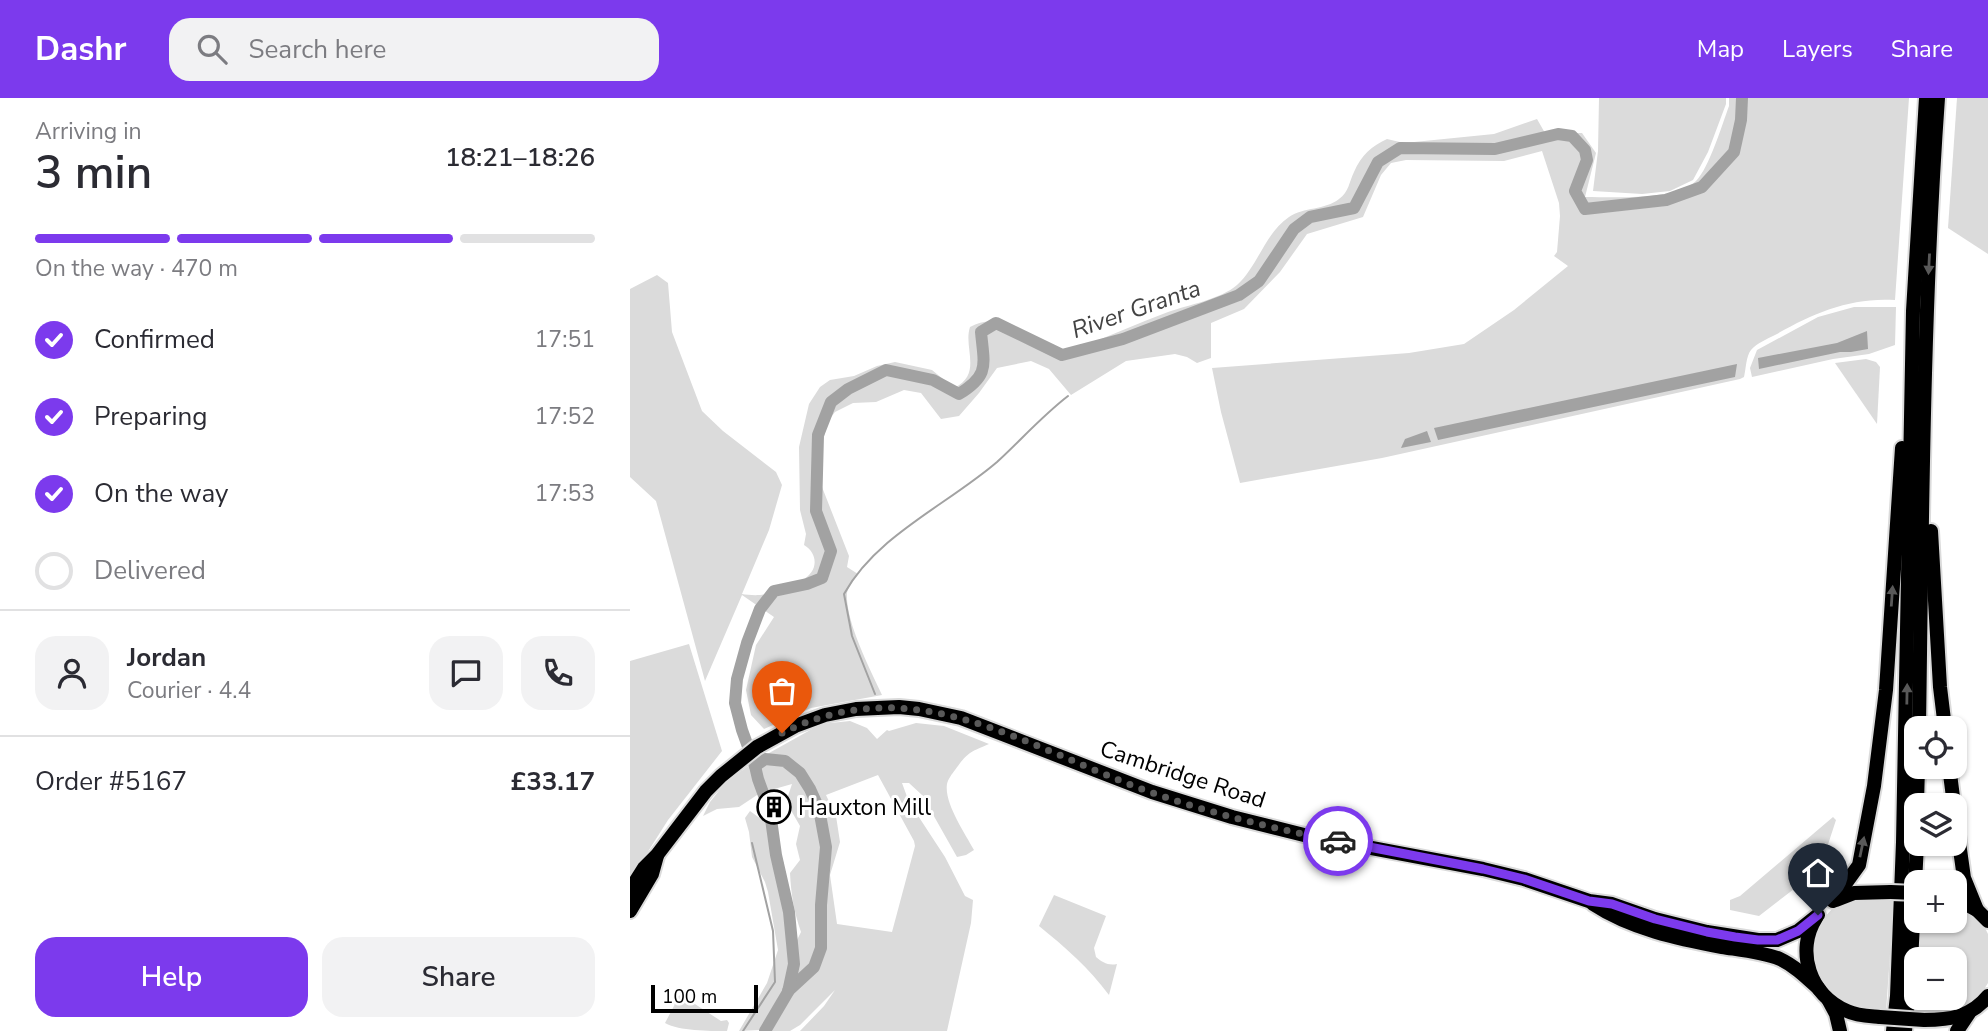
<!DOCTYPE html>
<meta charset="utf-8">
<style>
:root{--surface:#fff;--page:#f2f2f3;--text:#2b2b33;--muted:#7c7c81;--line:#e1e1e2;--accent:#7c3aed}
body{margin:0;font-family:"Nunito Sans",sans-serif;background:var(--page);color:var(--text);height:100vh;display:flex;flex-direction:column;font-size:26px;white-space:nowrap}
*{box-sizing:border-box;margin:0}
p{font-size:23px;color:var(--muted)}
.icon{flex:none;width:38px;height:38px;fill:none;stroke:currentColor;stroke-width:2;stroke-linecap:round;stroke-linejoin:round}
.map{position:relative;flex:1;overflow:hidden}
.side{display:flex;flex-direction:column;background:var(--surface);width:630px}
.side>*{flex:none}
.fabs{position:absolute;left:1274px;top:618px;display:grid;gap:14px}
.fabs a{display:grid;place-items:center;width:63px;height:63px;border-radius:14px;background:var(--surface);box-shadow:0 2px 5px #0004;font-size:35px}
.scale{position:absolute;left:21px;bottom:18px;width:107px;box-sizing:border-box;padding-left:7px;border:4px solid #000;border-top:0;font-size:19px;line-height:24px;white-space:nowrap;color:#000;-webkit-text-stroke:5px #fff;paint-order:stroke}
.pin{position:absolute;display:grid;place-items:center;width:60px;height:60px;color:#fff;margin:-72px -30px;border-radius:50% 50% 50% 0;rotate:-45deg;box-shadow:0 0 7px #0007}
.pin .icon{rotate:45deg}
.courier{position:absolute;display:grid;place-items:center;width:70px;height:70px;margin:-35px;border:5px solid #7c3aed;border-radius:50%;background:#fff;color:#222;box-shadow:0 2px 9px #0007}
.head em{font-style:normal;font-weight:600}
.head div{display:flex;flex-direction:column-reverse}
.head{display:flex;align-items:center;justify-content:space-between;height:119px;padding:0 35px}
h1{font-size:46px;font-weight:600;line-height:52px}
.bar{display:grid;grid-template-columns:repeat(4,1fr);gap:10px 7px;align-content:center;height:84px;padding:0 35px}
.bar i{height:9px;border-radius:5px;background:var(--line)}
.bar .selected{background:var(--accent)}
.bar p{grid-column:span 4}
.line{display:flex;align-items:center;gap:18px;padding:0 35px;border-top:2px solid var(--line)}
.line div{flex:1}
.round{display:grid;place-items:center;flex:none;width:74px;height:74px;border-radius:21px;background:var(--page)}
ol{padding:0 35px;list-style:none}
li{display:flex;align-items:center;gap:21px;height:77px}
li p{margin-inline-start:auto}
li .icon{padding:7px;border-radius:50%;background:var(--accent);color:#fff;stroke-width:4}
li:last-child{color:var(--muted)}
li i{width:38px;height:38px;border:4px solid var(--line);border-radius:50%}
.cta{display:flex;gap:14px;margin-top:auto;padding:14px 35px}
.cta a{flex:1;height:80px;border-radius:21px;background:var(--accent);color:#fff;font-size:28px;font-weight:600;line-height:80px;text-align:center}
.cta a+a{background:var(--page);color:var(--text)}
header{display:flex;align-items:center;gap:42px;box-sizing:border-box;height:98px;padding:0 35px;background:var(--accent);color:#fff}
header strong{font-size:33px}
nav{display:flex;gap:38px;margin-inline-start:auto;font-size:24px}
.search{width:490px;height:63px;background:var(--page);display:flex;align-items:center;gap:18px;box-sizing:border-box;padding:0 24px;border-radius:21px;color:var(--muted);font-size:26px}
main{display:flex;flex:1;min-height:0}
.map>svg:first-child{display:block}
.green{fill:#dbdbdb;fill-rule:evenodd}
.water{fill:#a2a2a2}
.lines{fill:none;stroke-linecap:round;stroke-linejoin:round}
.stream{stroke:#a2a2a2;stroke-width:2}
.river{stroke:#a2a2a2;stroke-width:12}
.highway-casing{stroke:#dbdbdb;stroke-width:18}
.highway{stroke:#000;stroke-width:14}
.highway-bridge-casing{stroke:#dbdbdb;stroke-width:18;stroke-linecap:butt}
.highway-bridge{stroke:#000;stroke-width:14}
.oneway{fill:#595959}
.done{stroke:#595959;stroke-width:7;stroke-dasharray:0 12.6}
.route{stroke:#7c3aed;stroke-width:9}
.labels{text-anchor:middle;stroke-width:6;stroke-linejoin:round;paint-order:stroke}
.street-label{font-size:23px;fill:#000;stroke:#fff}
.poi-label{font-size:23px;fill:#000;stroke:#fff;text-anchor:start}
.water-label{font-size:24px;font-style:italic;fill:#434343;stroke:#fff}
</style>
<header>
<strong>Dashr</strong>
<div class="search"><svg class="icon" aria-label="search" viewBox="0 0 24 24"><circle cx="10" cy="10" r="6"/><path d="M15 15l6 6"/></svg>Search here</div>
<nav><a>Map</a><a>Layers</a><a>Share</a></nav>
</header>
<main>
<section class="side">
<div class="head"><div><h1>3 min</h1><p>Arriving in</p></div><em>18:21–18:26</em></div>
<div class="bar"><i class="selected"></i><i class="selected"></i><i class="selected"></i><i></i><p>On the way · 470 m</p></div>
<ol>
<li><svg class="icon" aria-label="check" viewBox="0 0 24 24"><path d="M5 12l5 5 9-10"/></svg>Confirmed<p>17:51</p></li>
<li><svg class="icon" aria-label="check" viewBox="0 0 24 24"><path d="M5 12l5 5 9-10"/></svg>Preparing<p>17:52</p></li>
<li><svg class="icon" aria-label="check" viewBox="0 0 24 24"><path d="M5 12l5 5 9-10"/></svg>On the way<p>17:53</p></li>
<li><i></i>Delivered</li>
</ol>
<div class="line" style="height:126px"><a class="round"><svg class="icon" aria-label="person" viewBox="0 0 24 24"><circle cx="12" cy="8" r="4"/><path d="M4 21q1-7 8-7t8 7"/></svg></a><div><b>Jordan</b><p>Courier · 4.4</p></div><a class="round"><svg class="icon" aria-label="chat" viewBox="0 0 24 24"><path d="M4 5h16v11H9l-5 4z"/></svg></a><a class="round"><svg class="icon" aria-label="phone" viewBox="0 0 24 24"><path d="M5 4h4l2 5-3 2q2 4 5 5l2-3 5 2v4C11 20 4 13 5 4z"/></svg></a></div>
<div class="line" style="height:91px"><div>Order #5167</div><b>£33.17</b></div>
<div class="cta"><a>Help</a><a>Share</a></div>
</section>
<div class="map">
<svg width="1358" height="933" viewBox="0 0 1358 933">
<rect width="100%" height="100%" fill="#fff"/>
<g class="green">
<path d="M 969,0 L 1096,0 L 1096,6 L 1078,54 L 1063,82 L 1040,93 L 1012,96 L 963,93 L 968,53 Z"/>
<path d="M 1099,0 L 1279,0 L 1265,202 C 1221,199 1183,215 1145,237 C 1137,241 1127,245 1121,252 C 1116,258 1116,271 1114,279 L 1110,281 L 752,360 L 610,385 L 591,314 L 582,270 L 779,255 L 834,246 L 884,212 L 938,168 L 924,158 L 927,154 L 930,118 L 929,105 L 912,53 L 874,63 L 776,62 L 761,65 L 751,77 L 733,119 L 677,136 L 650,174 L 614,211 L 581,225 L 581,260 L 567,265 L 557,259 L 545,256 L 496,263 L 441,297 L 419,271 L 401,263 L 367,270 L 349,295 L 329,318 L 311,321 L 291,295 L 274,292 L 246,304 L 223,305 L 205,314 L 198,323 L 191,351 L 192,389 L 219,458 L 217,469 L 228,476 C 225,481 218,488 217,495 C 215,523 240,571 252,597 L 181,610 L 134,631 L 121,617 L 116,592 L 126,547 L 144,519 L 112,497 L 75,583 L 26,403 L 0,379 L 0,191 L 27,177 L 38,185 L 42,234 L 72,313 L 93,333 L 146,374 L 152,387 L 139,432 L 112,496 C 118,497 129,498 135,496 C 138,494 141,491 144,490 C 153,487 163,487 172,482 C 188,474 189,456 174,447 L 176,436 L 170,412 L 169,349 L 179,306 L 190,289 L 200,282 L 224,278 L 247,268 L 265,264 L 302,272 L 324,290 C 353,276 333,250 340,229 C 381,207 403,260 448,250 C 478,239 508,225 538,214 C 558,207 591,201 607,187 C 628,168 635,135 659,119 C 674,109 695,112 709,101 C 719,94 719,84 724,74 C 731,57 742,48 757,41 L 774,45 L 864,36 L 907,21 L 915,35 L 952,35 L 966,55 L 955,99 C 983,99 1045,103 1066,83 C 1079,70 1092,27 1099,8 Z"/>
<path d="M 1327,0 L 1358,0 L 1358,156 L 1318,130 Z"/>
<path d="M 1224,209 L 1266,209 L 1265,247 L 1239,256 L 1203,261 L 1122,279 L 1120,270 L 1127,252 L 1188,219 Z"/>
<path d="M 1236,261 L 1246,264 L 1250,269 L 1247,326 L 1205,265 Z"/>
<path d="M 59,546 L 92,653 L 38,722 L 0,782 L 0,563 Z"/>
<path d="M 220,623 L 237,630 L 247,641 L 257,632 L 259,633 L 286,625 L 314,628 L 359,646 C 340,654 337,655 325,672 C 322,676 318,681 317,686 C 314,705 335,735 344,752 L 336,757 L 327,759 L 292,697 L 279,685 L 272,685 L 279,704 L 315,759 L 335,798 L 343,802 L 341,825 L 317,933 L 170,933 L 194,908 L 205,892 L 170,927 L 160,933 L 131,933 L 130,932 L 109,933 L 137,885 L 148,852 L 138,794 L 135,784 L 122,759 L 119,734 L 115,720 L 120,713 L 135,724 L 147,728 L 144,749 L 154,765 L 153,806 L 157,836 L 165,846 L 171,834 C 164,814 161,796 160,775 L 170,762 L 166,746 L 170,728 L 162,714 L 158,698 L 162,686 L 130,695 L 109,709 L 87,711 L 73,718 L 80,704 L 95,685 L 125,663 L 191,626 ZM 248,677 L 284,743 L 285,748 L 262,834 L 207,826 L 200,777 L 210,744 L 206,718 L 196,697 Z"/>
<path d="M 1203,719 L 1206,722 L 1190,771 L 1129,818 L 1100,812 L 1100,802 L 1110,798 Z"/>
<path d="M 424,797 L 476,818 L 464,850 L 466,859 C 472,864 478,868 487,866 L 479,897 C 459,870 435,849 409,828 Z"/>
<path d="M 1264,799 L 1256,914 L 1220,910 L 1194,891 L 1182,861 L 1185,837 L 1192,822 L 1203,810 L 1217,802 Z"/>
<path d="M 1325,806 L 1336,811 L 1354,828 L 1358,836 L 1358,885 L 1349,899 L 1331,913 L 1282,917 L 1287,823 L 1325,822 ZM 1286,861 L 1325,861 L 1325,900 L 1286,900 Z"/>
<path d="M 51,897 L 91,923 L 97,922 L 99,925 L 97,933 C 78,933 50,933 35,925 L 44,908 L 45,899 Z"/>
</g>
<g class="water">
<path d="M 1237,233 L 1238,251 L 1221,254 L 1210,254 L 1129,271 L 1128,260 L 1207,245 Z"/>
<path d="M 1107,266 L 1105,279 L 808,342 L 804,330 Z"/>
<path d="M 797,333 L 801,344 L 771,350 L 775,341 Z"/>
</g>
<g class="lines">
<g class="stream">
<path d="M 245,596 L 222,538 L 214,496 C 247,437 317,407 367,364 C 391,342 412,318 438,298"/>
<path d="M 113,933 L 145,884 L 143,833 L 122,745"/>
</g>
<g class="river">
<path d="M 125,668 L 135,661 L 155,663 L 170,675 L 180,691 L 189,711 L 196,749 L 191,807 L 191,850 L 184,869 L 158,893"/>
<path d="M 135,933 L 158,894 L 164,866 L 159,814 L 146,757 L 140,714 L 128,681 L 125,668 L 112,632 L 105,605 L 107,581 L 117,545 L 130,511 L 144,493 L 177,486 L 192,480 L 201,453 L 186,413 L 188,337 L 201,304 L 218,291 L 256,272 L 303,282 L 329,296 C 360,277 354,267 351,234 L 366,225 L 432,257 L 493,241 L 609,197 L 629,183 L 664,131 L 680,119 L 724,110 L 748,64 L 770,50 L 865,51 L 928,36 L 942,38 L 955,52 L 957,62 L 945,93 L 955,111 L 1036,102 L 1072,89 L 1104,54 L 1111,22 L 1112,0"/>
</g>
<defs>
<g id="highway">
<path d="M 1301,433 L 1310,589 L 1315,630"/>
<path d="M 1289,630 C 1292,420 1293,209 1308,0"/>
<path d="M 1319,668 L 1324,707"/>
<path d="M 1287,707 L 1288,668"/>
<path d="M 1325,716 L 1334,780 L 1347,812"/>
<path d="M 0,792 L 14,770 L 27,757 L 76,693 L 91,678 L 127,649 L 165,628 L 195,617 L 226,611 L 269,609 L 289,611 L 331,620 L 522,694 L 602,719 L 678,738 L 853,771 L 894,781 L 959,803 L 982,806 L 1025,821 L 1077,834 L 1128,842 L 1147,842 L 1168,833 L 1188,817"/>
<path d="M 1325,800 L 1347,812 L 1358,823"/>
<path d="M 1206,802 L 1224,795 L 1261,794"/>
<path d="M 1203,803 L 1229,767 L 1244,688 L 1256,592 L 1272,350"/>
<path d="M 963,806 C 1001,831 1048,841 1092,849 C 1111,852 1132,854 1150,861 C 1165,868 1177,880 1189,891"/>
<path d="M 0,813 L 22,776 L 27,758"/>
<path d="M 1186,820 C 1165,853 1180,898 1217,913 C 1227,918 1239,918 1250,919"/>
<path d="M 1199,903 L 1206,916 L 1210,933"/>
<path d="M 1294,922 C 1320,922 1341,919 1358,898"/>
<path d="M 1263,933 L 1267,898 L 1273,744 L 1283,213 L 1296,0"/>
<path d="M 1275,933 L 1280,884 L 1287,746"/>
<path d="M 1327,933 L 1339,915"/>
</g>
</defs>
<use href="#highway" class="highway-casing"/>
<use href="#highway" class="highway"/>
<defs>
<g id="highway-bridge">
<path d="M 1261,794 L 1286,795"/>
<path d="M 1250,919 L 1294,922"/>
</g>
</defs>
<use href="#highway-bridge" class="highway-bridge-casing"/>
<use href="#highway-bridge" class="highway-bridge"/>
</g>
<defs><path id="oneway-solid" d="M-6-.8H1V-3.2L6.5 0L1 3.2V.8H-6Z" transform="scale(1.75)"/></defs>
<g class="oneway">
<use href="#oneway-solid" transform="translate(1299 166) rotate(93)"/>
<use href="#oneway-solid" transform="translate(1262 498) rotate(-86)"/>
<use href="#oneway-solid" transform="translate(1277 596) rotate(-89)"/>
<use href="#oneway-solid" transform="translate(1232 749) rotate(-78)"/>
</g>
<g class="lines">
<path class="done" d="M 152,635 C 287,568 397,651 523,695 C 583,716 645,731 708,743"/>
<path class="route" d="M 708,743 L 853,771 L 894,781 L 959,803 L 982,806 L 1025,821 L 1077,834 L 1105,839 L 1128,842 L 1147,842 L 1168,833 L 1188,817"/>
</g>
<defs>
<symbol id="building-ring" viewBox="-11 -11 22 22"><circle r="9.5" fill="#fff" stroke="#000" stroke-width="1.5"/><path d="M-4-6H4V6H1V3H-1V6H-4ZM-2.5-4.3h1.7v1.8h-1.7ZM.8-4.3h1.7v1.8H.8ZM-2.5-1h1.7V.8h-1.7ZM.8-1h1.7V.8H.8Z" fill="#000"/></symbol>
</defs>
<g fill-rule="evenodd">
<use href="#building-ring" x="125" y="690" width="38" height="38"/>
</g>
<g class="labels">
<g class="street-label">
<text transform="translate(553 676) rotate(18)" y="8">Cambridge Road</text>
</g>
<g class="poi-label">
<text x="168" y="717">Hauxton Mill</text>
</g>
<g class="water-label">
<text transform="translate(506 211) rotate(-19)" y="8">River Granta</text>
</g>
</g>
</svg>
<div class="fabs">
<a><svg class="icon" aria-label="locate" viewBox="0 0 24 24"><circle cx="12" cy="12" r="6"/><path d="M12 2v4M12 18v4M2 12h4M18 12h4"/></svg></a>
<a><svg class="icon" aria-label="layers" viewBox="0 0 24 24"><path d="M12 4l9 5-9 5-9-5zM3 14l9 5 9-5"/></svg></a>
<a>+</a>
<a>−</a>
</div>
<div class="scale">100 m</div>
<div class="pin" style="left:152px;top:635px;background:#ea580c"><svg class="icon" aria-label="bag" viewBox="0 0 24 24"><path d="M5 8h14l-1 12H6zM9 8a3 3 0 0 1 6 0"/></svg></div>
<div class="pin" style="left:1188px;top:817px;background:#1f2937"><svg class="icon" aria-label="home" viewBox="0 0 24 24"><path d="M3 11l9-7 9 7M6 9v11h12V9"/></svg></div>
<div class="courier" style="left:708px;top:743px"><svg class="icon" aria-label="car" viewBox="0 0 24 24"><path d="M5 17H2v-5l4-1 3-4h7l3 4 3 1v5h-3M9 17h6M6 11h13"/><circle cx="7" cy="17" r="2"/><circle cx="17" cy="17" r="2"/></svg></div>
</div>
</main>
